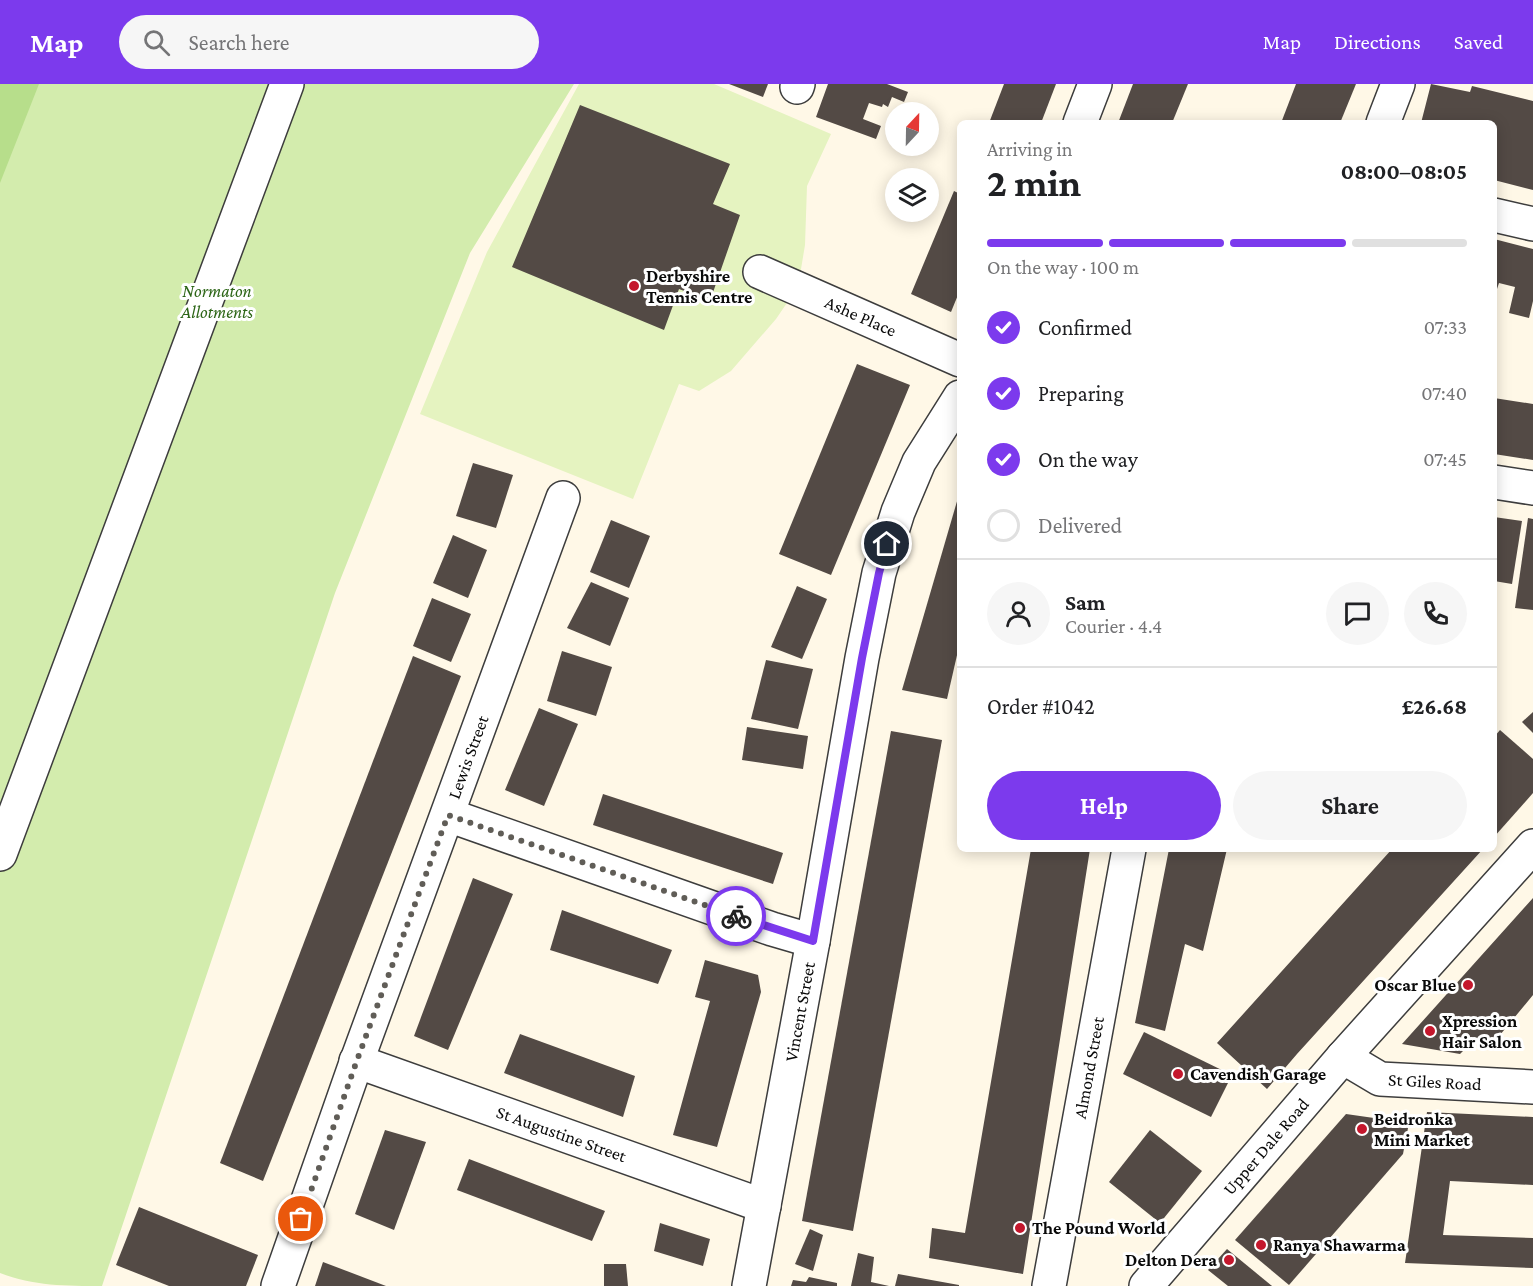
<!DOCTYPE html>
<meta charset="utf-8">
<style>
:root{--surface:#fff;--page:#f6f6f6;--text:#202124;--muted:#757577;--line:#e0e0e0;--accent:#7c3aed}
body{margin:0;font-family:"Crimson Pro",serif;background:var(--page);color:var(--text);height:100vh;display:flex;flex-direction:column;font-size:22px;white-space:nowrap}
*{box-sizing:border-box;margin:0}
p{font-size:20px;color:var(--muted)}
.icon{flex:none;width:33px;height:33px;fill:none;stroke:currentColor;stroke-width:2;stroke-linecap:round;stroke-linejoin:round}
.map{position:relative;flex:1;overflow:hidden}
.drawer{position:absolute;left:957px;top:36px;width:540px;height:732px;display:flex;flex-direction:column;background:var(--surface);border-radius:9px;box-shadow:0 3px 15px #0003}
.drawer>*{flex:none}
.needle{width:39px;rotate:22deg}
.fabs{position:absolute;left:885px;top:18px;display:grid;gap:12px}
.fabs a{display:grid;place-items:center;width:54px;height:54px;border-radius:50%;background:var(--surface);box-shadow:0 3px 15px #0003;font-size:30px}
.pin{position:absolute;display:grid;place-items:center;width:51px;height:51px;color:#fff;margin:-26px;border:3px solid #fff;border-radius:50%;box-shadow:0 2px 6px #0007}
.courier{position:absolute;display:grid;place-items:center;width:60px;height:60px;margin:-30px;border:4px solid #7c3aed;border-radius:50%;background:#fff;color:#222;box-shadow:0 2px 8px #0007}
.headline em{font-style:normal;font-weight:700}
.headline div{display:flex;flex-direction:column-reverse}
.headline{display:flex;align-items:center;justify-content:space-between;height:102px;padding:0 30px}
h1{font-size:39px;font-weight:700;line-height:45px}
.bar{display:grid;grid-template-columns:repeat(4,1fr);gap:9px 6px;align-content:center;height:72px;padding:0 30px}
.bar i{height:8px;border-radius:4px;background:var(--line)}
.bar .selected{background:var(--accent)}
.bar p{grid-column:span 4}
.line{display:flex;align-items:center;gap:15px;padding:0 30px;border-top:2px solid var(--line)}
.line div{flex:1}
.round{display:grid;place-items:center;flex:none;width:63px;height:63px;border-radius:32px;background:var(--page)}
ol{padding:0 30px;list-style:none}
li{display:flex;align-items:center;gap:18px;height:66px}
li p{margin-inline-start:auto}
li .icon{padding:6px;border-radius:50%;background:var(--accent);color:#fff;stroke-width:4}
li:last-child{color:var(--muted)}
li i{width:33px;height:33px;border:3px solid var(--line);border-radius:50%}
.button{display:flex;gap:12px;margin-top:auto;padding:12px 30px}
.button a{flex:1;height:69px;border-radius:36px;background:var(--accent);color:#fff;font-size:24px;font-weight:700;line-height:69px;text-align:center}
.button a+a{background:var(--page);color:var(--text)}
header{display:flex;align-items:center;gap:36px;box-sizing:border-box;height:84px;padding:0 30px;background:var(--accent);color:#fff}
header strong{font-size:28px}
nav{display:flex;gap:33px;margin-inline-start:auto;font-size:21px}
.search{width:420px;height:54px;background:var(--page);display:flex;align-items:center;gap:15px;box-sizing:border-box;padding:0 21px;border-radius:33px;color:var(--muted);font-size:22px}
.map>svg:first-child{display:block}
.green{fill:#d3ecad}
.forest{fill:#b7de8b}
.pitch{fill:#e5f3c0}
.building{fill:#534a45}
.lines{fill:none;stroke-linecap:round;stroke-linejoin:round}
.minor-casing{stroke:#3d3d3d;stroke-width:36}
.minor{stroke:#fff;stroke-width:33}
.done{stroke:#605d57;stroke-width:6;stroke-dasharray:0 10.8}
.route{stroke:#7c3aed;stroke-width:8}
.poi-dot{fill:#c4172c;stroke:#fff;stroke-width:2}
.labels{text-anchor:middle;stroke-width:6;stroke-linejoin:round;paint-order:stroke}
.poi-label{font-size:18px;font-weight:bold;fill:#0a0a0a;stroke:#fff;text-anchor:start}
.park-label{font-size:18px;font-style:italic;fill:#2c6516;stroke:#fff}
.street-label{font-size:18px;fill:#0a0a0a;stroke:#fff}
</style>
<header>
<strong>Map</strong>
<div class="search"><svg class="icon" aria-label="search" viewBox="0 0 24 24"><circle cx="10" cy="10" r="6"/><path d="M15 15l6 6"/></svg>Search here</div>
<nav><a>Map</a><a>Directions</a><a>Saved</a></nav>
</header>
<div class="map">
<svg width="1533" height="1202" viewBox="0 0 1533 1202">
<rect width="100%" height="100%" fill="#fff8e7"/>
<path class="green" d="M 0,0 L 574,0 L 470,169 L 335,509 L 102,1202 C 67,1202 33,1202 0,1189 Z"/>
<path class="forest" d="M 0,0 L 39,0 L 0,99 Z"/>
<path class="pitch" d="M 579,0 L 714,0 L 831,50 L 807,102 L 805,161 L 800,191 L 791,213 L 776,235 L 731,287 L 699,307 L 679,300 L 633,415 L 420,330 L 487,168 Z"/>
<g class="building">
<path d="M 729,0 L 768,0 L 763,13 Z"/>
<path d="M 828,0 L 887,0 L 908,8 L 904,18 L 892,13 L 888,23 L 883,20 L 882,23 L 869,19 L 863,35 L 881,42 L 876,55 L 816,33 Z"/>
<path d="M 1004,0 L 1056,0 L 1041,39 L 989,39 Z"/>
<path d="M 1133,0 L 1188,0 L 1172,39 L 1118,39 Z"/>
<path d="M 1296,0 L 1356,0 L 1340,39 L 1281,39 Z"/>
<path d="M 1431,0 L 1470,8 L 1472,2 L 1533,17 L 1533,106 L 1494,96 L 1494,39 L 1421,39 Z"/>
<path d="M 580,21 L 730,80 L 713,120 L 740,131 L 710,217 L 679,205 L 664,246 L 512,183 Z"/>
<path d="M 954,107 L 960,110 L 960,206 L 951,228 L 911,210 Z"/>
<path d="M 1494,155 L 1533,165 L 1533,217 L 1529,234 L 1509,229 L 1515,203 L 1499,199 L 1494,214 Z"/>
<path d="M 857,280 L 910,301 L 831,491 L 779,470 Z"/>
<path d="M 1494,314 L 1533,320 L 1533,376 L 1494,370 Z"/>
<path d="M 473,379 L 513,391 L 496,444 L 456,432 Z"/>
<path d="M 960,407 L 960,558 L 947,615 L 902,606 Z"/>
<path d="M 1494,433 L 1522,437 L 1512,500 L 1494,497 Z"/>
<path d="M 1528,434 L 1533,435 L 1533,526 L 1515,524 Z"/>
<path d="M 611,436 L 650,452 L 629,504 L 590,488 Z"/>
<path d="M 453,451 L 487,466 L 468,514 L 433,499 Z"/>
<path d="M 591,498 L 629,514 L 610,562 L 567,544 Z"/>
<path d="M 797,502 L 827,515 L 802,575 L 771,563 Z"/>
<path d="M 432,514 L 471,530 L 451,578 L 413,562 Z"/>
<path d="M 562,567 L 612,583 L 596,632 L 547,617 Z"/>
<path d="M 413,572 L 461,592 L 263,1097 L 220,1079 Z"/>
<path d="M 766,576 L 813,585 L 798,645 L 751,635 Z"/>
<path d="M 539,624 L 578,640 L 544,722 L 505,706 Z"/>
<path d="M 1533,628 L 1533,649 L 1522,638 Z"/>
<path d="M 747,643 L 808,652 L 803,685 L 742,676 Z"/>
<path d="M 1500,646 L 1533,675 L 1533,709 L 1494,753 L 1494,653 Z"/>
<path d="M 891,647 L 942,656 L 853,1147 L 802,1137 Z"/>
<path d="M 603,710 L 783,769 L 773,800 L 593,741 Z"/>
<path d="M 1031,765 L 1090,765 L 1023,1190 L 929,1174 L 932,1144 L 965,1149 Z"/>
<path d="M 1169,765 L 1227,765 L 1203,867 L 1185,860 L 1165,947 L 1135,939 Z"/>
<path d="M 1392,765 L 1483,765 L 1297,970 L 1267,1005 L 1217,959 Z"/>
<path d="M 473,794 L 513,810 L 448,966 L 414,952 Z"/>
<path d="M 1533,814 L 1533,911 L 1495,957 L 1476,954 L 1460,970 L 1402,960 Z"/>
<path d="M 562,826 L 672,866 L 658,900 L 550,866 Z"/>
<path d="M 705,876 L 758,891 L 761,908 L 717,1063 L 673,1051 L 710,917 L 695,913 Z"/>
<path d="M 1144,948 L 1232,991 L 1211,1033 L 1123,990 Z"/>
<path d="M 520,950 L 635,992 L 623,1033 L 504,989 Z"/>
<path d="M 1427,1028 L 1533,1033 L 1533,1101 L 1450,1097 L 1443,1151 L 1533,1154 L 1533,1184 L 1405,1179 Z"/>
<path d="M 1346,1030 L 1409,1039 L 1403,1070 L 1289,1201 L 1235,1156 Z"/>
<path d="M 385,1046 L 426,1058 L 394,1146 L 355,1130 Z"/>
<path d="M 1150,1046 L 1202,1087 L 1160,1139 L 1109,1098 Z"/>
<path d="M 469,1075 L 605,1127 L 592,1157 L 457,1106 Z"/>
<path d="M 139,1123 L 258,1171 L 246,1202 L 169,1202 L 116,1181 Z"/>
<path d="M 660,1139 L 710,1155 L 703,1182 L 654,1167 Z"/>
<path d="M 810,1145 L 823,1151 L 813,1187 L 795,1180 Z"/>
<path d="M 1227,1165 L 1272,1202 L 1228,1202 L 1208,1186 Z"/>
<path d="M 858,1169 L 874,1173 L 871,1198 L 889,1202 L 851,1202 Z"/>
<path d="M 323,1178 L 352,1189 L 386,1202 L 315,1202 Z"/>
<path d="M 604,1180 L 626,1180 L 628,1202 L 604,1202 Z"/>
<path d="M 898,1190 L 959,1201 L 959,1202 L 895,1202 Z"/>
<path d="M 809,1193 L 837,1199 L 837,1202 L 791,1202 L 793,1196 L 806,1198 Z"/>
</g>
<g class="lines">
<defs>
<g id="minor">
<path d="M 797,3 L 798,0"/>
<path d="M 1080,39 L 1095,0"/>
<path d="M 1383,39 L 1398,0"/>
<path d="M 1494,131 L 1533,140"/>
<path id="s1" d="M 760,188 L 960,276"/>
<path d="M 1494,398 L 1533,404"/>
<path d="M 448,731 L 772,845 L 813,857"/>
<path d="M 0,770 L 287,0"/>
<path id="s2" d="M 1343,973 L 1380,995 L 1533,1003"/>
<path id="s3" d="M 356,977 L 764,1122"/>
<path id="s4" d="M 278,1202 L 356,979 L 563,414"/>
<path id="s5" d="M 749,1202 L 813,857 L 862,574 L 879,489 L 898,428 L 919,378 L 960,313"/>
<path id="s6" d="M 1049,1202 L 1129,765"/>
<path id="s7" d="M 1146,1202 L 1343,973 L 1533,762"/>
</g>
</defs>
<use href="#minor" class="minor-casing"/>
<use href="#minor" class="minor"/>
</g>
<g class="lines">
<path class="done" d="M 301,1135 L 356,979 L 448,731 L 736,832"/>
<path class="route" d="M 736,832 L 813,857 L 862,574 L 879,489 L 887,460"/>
</g>
<g class="poi-dot">
<circle cx="634" cy="202" r="6"/>
<circle cx="1468" cy="901" r="6"/>
<circle cx="1430" cy="947" r="6"/>
<circle cx="1178" cy="990" r="6"/>
<circle cx="1362" cy="1045" r="6"/>
<circle cx="1020" cy="1144" r="6"/>
<circle cx="1261" cy="1161" r="6"/>
<circle cx="1229" cy="1176" r="6"/>
</g>
<g class="labels">
<g class="poi-label">
<text x="646" y="198">Derbyshire<tspan x="646" dy="21">Tennis Centre</tspan></text>
<text x="1456" y="907" text-anchor="end">Oscar Blue</text>
<text x="1442" y="943">Xpression<tspan x="1442" dy="21">Hair Salon</tspan></text>
<text x="1190" y="996">Cavendish Garage</text>
<text x="1374" y="1041">Beidronka<tspan x="1374" dy="21">Mini Market</tspan></text>
<text x="1032" y="1150">The Pound World</text>
<text x="1273" y="1167">Ranya Shawarma</text>
<text x="1217" y="1182" text-anchor="end">Delton Dera</text>
</g>
<g class="park-label">
<text x="217" y="213">Normaton<tspan x="217" dy="21">Allotments</tspan></text>
</g>
<g class="street-label">
<text dy="6" stroke="none"><textPath href="#s1" startOffset="110">Ashe Place</textPath></text>
<text dy="6" stroke="none"><textPath href="#s4" startOffset="562">Lewis Street</textPath></text>
<text dy="6" stroke="none"><textPath href="#s5" startOffset="279">Vincent Street</textPath></text>
<text dy="6" stroke="none"><textPath href="#s6" startOffset="222">Almond Street</textPath></text>
<text dy="6" stroke="none"><textPath href="#s2" startOffset="98">St Giles Road</textPath></text>
<text dy="6" stroke="none"><textPath href="#s3" startOffset="218">St Augustine Street</textPath></text>
<text dy="6" stroke="none"><textPath href="#s7" startOffset="184">Upper Dale Road</textPath></text>
</g>
</g>
</svg>
<div class="fabs">
<a><svg class="needle" viewBox="-14 -14 28 28"><path d="M0-13l5 13h-10z" fill="#e53935"/><path d="M0 13l5-13h-10z" fill="#757577"/></svg></a>
<a><svg class="icon" aria-label="layers" viewBox="0 0 24 24"><path d="M12 4l9 5-9 5-9-5zM3 14l9 5 9-5"/></svg></a>
</div>
<div class="pin" style="left:301px;top:1135px;background:#ea580c"><svg class="icon" aria-label="bag" viewBox="0 0 24 24"><path d="M5 8h14l-1 12H6zM9 8a3 3 0 0 1 6 0"/></svg></div>
<div class="pin" style="left:887px;top:460px;background:#1f2937"><svg class="icon" aria-label="home" viewBox="0 0 24 24"><path d="M3 11l9-7 9 7M6 9v11h12V9"/></svg></div>
<div class="courier" style="left:736px;top:832px"><svg class="icon" aria-label="bike" viewBox="0 0 24 24"><circle cx="6" cy="16" r="4"/><circle cx="18" cy="16" r="4"/><path d="M6 16l4-8h5l3 8M10 8l3 8H6M13 5h3"/></svg></div>
<section class="drawer">
<div class="headline"><div><h1>2 min</h1><p>Arriving in</p></div><em>08:00–08:05</em></div>
<div class="bar"><i class="selected"></i><i class="selected"></i><i class="selected"></i><i></i><p>On the way · 100 m</p></div>
<ol>
<li><svg class="icon" aria-label="check" viewBox="0 0 24 24"><path d="M5 12l5 5 9-10"/></svg>Confirmed<p>07:33</p></li>
<li><svg class="icon" aria-label="check" viewBox="0 0 24 24"><path d="M5 12l5 5 9-10"/></svg>Preparing<p>07:40</p></li>
<li><svg class="icon" aria-label="check" viewBox="0 0 24 24"><path d="M5 12l5 5 9-10"/></svg>On the way<p>07:45</p></li>
<li><i></i>Delivered</li>
</ol>
<div class="line" style="height:108px"><a class="round"><svg class="icon" aria-label="person" viewBox="0 0 24 24"><circle cx="12" cy="8" r="4"/><path d="M4 21q1-7 8-7t8 7"/></svg></a><div><b>Sam</b><p>Courier · 4.4</p></div><a class="round"><svg class="icon" aria-label="chat" viewBox="0 0 24 24"><path d="M4 5h16v11H9l-5 4z"/></svg></a><a class="round"><svg class="icon" aria-label="phone" viewBox="0 0 24 24"><path d="M5 4h4l2 5-3 2q2 4 5 5l2-3 5 2v4C11 20 4 13 5 4z"/></svg></a></div>
<div class="line" style="height:78px"><div>Order #1042</div><b>£26.68</b></div>
<div class="button"><a>Help</a><a>Share</a></div>
</section>
</div>
